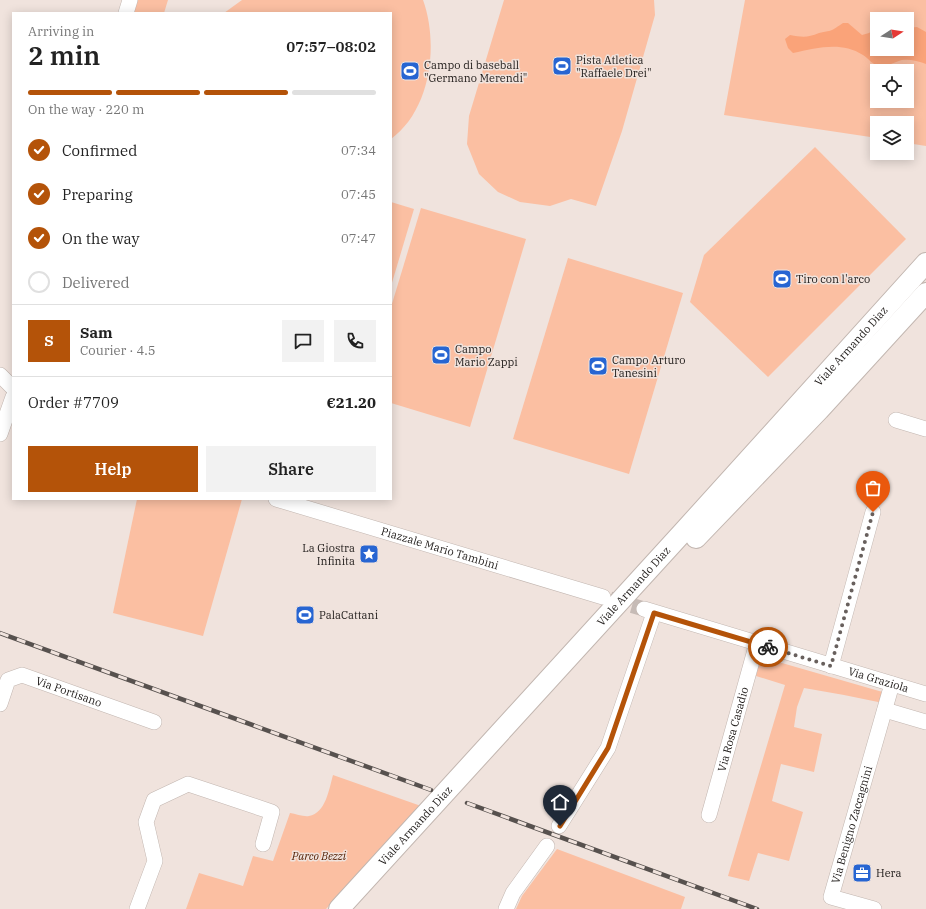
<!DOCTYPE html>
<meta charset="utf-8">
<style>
:root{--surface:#fff;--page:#f2f2f2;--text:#222;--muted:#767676;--line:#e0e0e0;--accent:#b45309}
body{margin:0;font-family:"IBM Plex Serif",serif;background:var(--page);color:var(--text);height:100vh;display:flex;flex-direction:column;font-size:15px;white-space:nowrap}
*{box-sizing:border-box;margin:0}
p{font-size:13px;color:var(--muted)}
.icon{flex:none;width:22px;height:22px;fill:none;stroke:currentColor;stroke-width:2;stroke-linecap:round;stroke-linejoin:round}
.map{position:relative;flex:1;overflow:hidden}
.sheet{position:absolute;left:12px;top:12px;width:380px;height:488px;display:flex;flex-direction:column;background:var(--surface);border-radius:0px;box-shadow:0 2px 10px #0003}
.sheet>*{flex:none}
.needle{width:26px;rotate:78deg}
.fabs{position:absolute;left:870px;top:12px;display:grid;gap:8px}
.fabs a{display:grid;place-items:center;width:44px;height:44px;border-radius:0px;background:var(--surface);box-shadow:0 2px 10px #0003;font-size:20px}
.pin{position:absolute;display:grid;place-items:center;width:34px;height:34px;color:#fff;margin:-41px -17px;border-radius:50% 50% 50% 0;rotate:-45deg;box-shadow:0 0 4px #0007}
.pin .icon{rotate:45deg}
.courier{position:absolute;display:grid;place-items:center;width:40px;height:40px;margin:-20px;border:3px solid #b45309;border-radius:50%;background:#fff;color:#222;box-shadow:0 1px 5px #0007}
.headline em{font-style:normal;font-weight:600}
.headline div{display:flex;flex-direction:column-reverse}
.headline{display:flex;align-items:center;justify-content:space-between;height:68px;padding:0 16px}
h1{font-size:26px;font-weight:600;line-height:30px}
.bar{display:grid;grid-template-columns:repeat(4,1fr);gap:6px 4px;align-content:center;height:48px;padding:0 16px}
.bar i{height:5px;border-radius:3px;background:var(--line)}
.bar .current{background:var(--accent)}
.bar p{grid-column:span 4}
.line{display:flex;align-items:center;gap:10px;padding:0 16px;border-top:1px solid var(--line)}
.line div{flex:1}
.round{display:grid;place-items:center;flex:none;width:42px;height:42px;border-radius:0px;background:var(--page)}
ol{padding:0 16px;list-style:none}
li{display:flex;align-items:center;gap:12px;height:44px}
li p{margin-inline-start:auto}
li .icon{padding:4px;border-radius:50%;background:var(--accent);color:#fff;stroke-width:4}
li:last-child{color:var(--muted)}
li i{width:22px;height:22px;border:2px solid var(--line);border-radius:50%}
.button{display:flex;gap:8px;margin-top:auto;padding:8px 16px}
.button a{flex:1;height:46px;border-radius:0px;background:var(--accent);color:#fff;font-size:16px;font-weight:600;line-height:46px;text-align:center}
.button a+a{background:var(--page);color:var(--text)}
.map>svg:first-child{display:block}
.green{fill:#fbbfa2;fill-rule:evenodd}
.water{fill:#faa379}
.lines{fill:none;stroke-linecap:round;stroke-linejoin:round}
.minor-tunnel{stroke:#c6bbb6;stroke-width:15;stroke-dasharray:15 8;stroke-linecap:butt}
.minor-casing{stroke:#c2b6b0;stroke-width:16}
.major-casing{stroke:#c2b6b0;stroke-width:22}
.minor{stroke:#fff;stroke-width:15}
.major{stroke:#fff;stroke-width:20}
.rail-casing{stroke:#57514e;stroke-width:4.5}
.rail{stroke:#f0e3dd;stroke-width:3;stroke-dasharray:9;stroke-linecap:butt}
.done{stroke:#68605d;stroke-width:4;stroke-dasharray:0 7.2}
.route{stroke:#b45309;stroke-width:5}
.labels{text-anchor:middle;stroke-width:3;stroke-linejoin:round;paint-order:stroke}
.poi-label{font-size:11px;fill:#1e1a18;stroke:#f0e3dd;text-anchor:start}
.street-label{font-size:11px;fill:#1e1a18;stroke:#f0e3dd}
.park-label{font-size:11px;font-style:italic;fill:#511c00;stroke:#f0e3dd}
</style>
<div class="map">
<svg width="926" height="909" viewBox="0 0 926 909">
<rect width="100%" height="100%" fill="#f0e3dd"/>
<g class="green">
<path d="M 136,0 L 168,0 L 164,13 L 132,13 Z"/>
<path d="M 242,0 L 423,0 C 439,44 431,110 391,139 L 391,13 L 224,13 Z"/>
<path d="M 504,0 L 654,0 L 655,15 L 622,131 L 596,206 L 571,199 L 550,206 L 520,202 L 498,192 L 479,174 L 467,144 L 469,116 Z"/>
<path d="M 745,0 L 926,0 L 926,146 L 907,143 L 907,123 L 877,123 L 877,138 L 724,115 ZM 877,19 L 907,19 L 907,49 L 877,49 ZM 877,71 L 907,71 L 907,101 L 877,101 Z"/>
<path d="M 815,147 L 906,239 L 768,377 L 690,302 L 704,255 Z"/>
<path d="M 391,202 L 414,209 L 391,286 Z"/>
<path d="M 421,208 L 526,239 L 470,427 L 391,403 L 391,307 Z"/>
<path d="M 568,258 L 683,293 L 629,474 L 513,439 Z"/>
<path d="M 137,499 L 242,499 L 203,636 L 113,613 Z"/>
<path d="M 761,657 L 886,693 L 883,703 L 844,695 L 804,688 L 797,707 L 794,727 L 822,734 L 814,772 L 781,764 L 772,801 L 803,812 L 789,861 L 758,853 L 749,881 L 728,876 L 785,685 L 756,676 Z"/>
<path d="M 333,775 L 421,806 L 326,909 L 186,909 L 199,873 L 243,886 L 253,856 L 273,861 L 290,813 C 296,814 304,817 309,816 C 326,813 329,789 333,775 Z"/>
<path d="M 557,849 L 685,897 L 681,909 L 516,909 L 522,896 Z"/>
</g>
<path class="water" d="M 843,23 L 848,23 L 862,35 L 869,33 L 872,31 L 877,35 L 877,49 L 907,49 L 907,28 L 917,27 L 926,32 L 926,64 C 918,61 910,59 902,60 C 894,62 886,68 878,66 C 872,64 868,58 863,55 C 841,41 817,48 793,53 L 788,48 L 785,39 L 790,35 C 802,37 807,38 819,33 C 822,32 825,32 829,31 C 834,30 838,26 843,23 Z"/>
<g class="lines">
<path class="minor-tunnel" d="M 610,599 L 644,609"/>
<defs>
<g id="minor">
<path d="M 126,13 L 130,0"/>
<path d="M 0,375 L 13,388"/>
<path d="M 896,420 L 926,429"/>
<path d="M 0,434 L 13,397"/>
<path id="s1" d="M 276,499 L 603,597"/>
<path id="s2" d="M 644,609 L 926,694"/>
<path d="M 831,666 L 873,512"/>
<path id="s3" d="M 0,704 L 8,680 L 22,675 L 154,722"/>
<path d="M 885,710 L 926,722"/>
<path id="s4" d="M 709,815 L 757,643"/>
<path d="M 559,826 L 608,748 L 654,613"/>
<path d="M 137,909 L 155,861 L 146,822 L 154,800 L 188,784 L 272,812 L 263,844"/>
<path d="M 506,909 L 513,893 L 547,846"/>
<path id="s5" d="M 874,909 L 831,897 L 892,684"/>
</g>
<g id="major">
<path d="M 696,538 L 819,410 L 926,293"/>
<path id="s6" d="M 339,909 L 683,532 L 926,263"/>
</g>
</defs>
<use href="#minor" class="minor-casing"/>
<use href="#major" class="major-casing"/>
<use href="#minor" class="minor"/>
<use href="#major" class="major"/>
<defs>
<g id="rail">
<path d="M 0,633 L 431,790"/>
<path d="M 467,803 L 757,909"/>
</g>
</defs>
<use href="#rail" class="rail-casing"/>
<use href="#rail" class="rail"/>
</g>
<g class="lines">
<path class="done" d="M 768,647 L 831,666 L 873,512"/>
<path class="route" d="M 560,826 L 608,748 L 654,613 L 768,647"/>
</g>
<defs>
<symbol id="stadium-square" viewBox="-11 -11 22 22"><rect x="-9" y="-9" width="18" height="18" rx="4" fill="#2765d2" stroke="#f0e3dd"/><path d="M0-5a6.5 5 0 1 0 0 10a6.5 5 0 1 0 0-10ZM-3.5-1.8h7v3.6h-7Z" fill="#fff"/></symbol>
<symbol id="sight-square" viewBox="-11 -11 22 22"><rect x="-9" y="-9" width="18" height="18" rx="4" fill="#2765d2" stroke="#f0e3dd"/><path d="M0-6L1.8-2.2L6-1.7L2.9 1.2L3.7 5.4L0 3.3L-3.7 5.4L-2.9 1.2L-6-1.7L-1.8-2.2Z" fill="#fff"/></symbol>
<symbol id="office-square" viewBox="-11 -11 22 22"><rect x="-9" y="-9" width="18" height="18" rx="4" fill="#2765d2" stroke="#f0e3dd"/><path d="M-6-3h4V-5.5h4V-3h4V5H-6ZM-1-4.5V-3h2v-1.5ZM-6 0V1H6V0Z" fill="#fff"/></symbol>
</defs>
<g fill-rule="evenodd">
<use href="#stadium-square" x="551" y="55" width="22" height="22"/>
<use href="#stadium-square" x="399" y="60" width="22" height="22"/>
<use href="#stadium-square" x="771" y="268" width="22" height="22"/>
<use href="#stadium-square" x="430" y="344" width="22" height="22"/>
<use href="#stadium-square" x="587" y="355" width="22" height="22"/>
<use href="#sight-square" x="358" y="543" width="22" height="22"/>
<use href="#stadium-square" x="294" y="604" width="22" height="22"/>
<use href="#office-square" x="851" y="862" width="22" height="22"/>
</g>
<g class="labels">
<g class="poi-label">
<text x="576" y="64">Pista Atletica<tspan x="576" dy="13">"Raffaele Drei"</tspan></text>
<text x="424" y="69">Campo di baseball<tspan x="424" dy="13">"Germano Merendi"</tspan></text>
<text x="796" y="283">Tiro con l'arco</text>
<text x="455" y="353">Campo<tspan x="455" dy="13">Mario Zappi</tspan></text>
<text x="612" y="364">Campo Arturo<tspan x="612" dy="13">Tanesini</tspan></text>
<text x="355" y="552" text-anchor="end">La Giostra<tspan x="355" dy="13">Infinita</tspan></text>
<text x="319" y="619">PalaCattani</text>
<text x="876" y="877">Hera</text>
</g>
<g class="street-label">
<text dy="4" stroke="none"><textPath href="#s6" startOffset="761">Viale Armando Diaz</textPath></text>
<text dy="4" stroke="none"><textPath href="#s1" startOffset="171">Piazzale Mario Tambini</textPath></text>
<text dy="4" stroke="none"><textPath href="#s6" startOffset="437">Viale Armando Diaz</textPath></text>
<text dy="4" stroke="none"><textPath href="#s2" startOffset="245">Via Graziola</textPath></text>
<text dy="4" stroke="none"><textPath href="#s3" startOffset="90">Via Portisano</textPath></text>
<text dy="4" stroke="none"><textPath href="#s4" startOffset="89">Via Rosa Casadio</textPath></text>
<text dy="4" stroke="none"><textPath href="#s5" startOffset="120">Via Benigno Zaccagnini</textPath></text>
<text dy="4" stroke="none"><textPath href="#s6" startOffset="113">Viale Armando Diaz</textPath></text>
</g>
<g class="park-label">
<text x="319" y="860">Parco Bezzi</text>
</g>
</g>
</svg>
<div class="fabs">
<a><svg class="needle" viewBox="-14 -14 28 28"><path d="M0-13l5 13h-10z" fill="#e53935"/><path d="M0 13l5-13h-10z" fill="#767676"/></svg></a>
<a><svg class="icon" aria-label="locate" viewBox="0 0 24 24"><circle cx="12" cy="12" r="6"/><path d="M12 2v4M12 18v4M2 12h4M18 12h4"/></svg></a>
<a><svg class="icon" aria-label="layers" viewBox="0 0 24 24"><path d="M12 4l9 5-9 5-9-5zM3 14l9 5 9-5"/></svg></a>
</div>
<div class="pin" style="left:873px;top:512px;background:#ea580c"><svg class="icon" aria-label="bag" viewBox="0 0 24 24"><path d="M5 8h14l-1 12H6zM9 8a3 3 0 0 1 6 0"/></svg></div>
<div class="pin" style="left:560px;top:826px;background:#1f2937"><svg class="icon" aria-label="home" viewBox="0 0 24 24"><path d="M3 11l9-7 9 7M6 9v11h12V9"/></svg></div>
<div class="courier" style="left:768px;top:647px"><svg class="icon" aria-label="bike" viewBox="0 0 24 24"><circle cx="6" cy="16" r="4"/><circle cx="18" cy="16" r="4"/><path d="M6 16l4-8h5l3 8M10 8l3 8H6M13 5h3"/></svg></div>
<section class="sheet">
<div class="headline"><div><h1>2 min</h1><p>Arriving in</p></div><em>07:57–08:02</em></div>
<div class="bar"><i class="current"></i><i class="current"></i><i class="current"></i><i></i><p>On the way · 220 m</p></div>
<ol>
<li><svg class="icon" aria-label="check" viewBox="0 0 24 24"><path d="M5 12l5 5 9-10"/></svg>Confirmed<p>07:34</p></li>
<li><svg class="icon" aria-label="check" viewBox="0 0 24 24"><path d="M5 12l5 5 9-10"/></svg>Preparing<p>07:45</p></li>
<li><svg class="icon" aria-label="check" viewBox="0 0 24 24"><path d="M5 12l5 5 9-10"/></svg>On the way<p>07:47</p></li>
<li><i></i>Delivered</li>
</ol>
<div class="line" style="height:72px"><b class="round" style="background:var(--accent);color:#fff">S</b><div><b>Sam</b><p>Courier · 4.5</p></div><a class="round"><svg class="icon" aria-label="chat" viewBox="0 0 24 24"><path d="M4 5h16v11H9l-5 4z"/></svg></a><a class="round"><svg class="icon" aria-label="phone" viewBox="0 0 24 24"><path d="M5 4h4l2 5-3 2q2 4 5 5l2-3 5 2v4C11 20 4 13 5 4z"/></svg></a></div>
<div class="line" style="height:52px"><div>Order #7709</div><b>€21.20</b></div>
<div class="button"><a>Help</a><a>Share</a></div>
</section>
</div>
